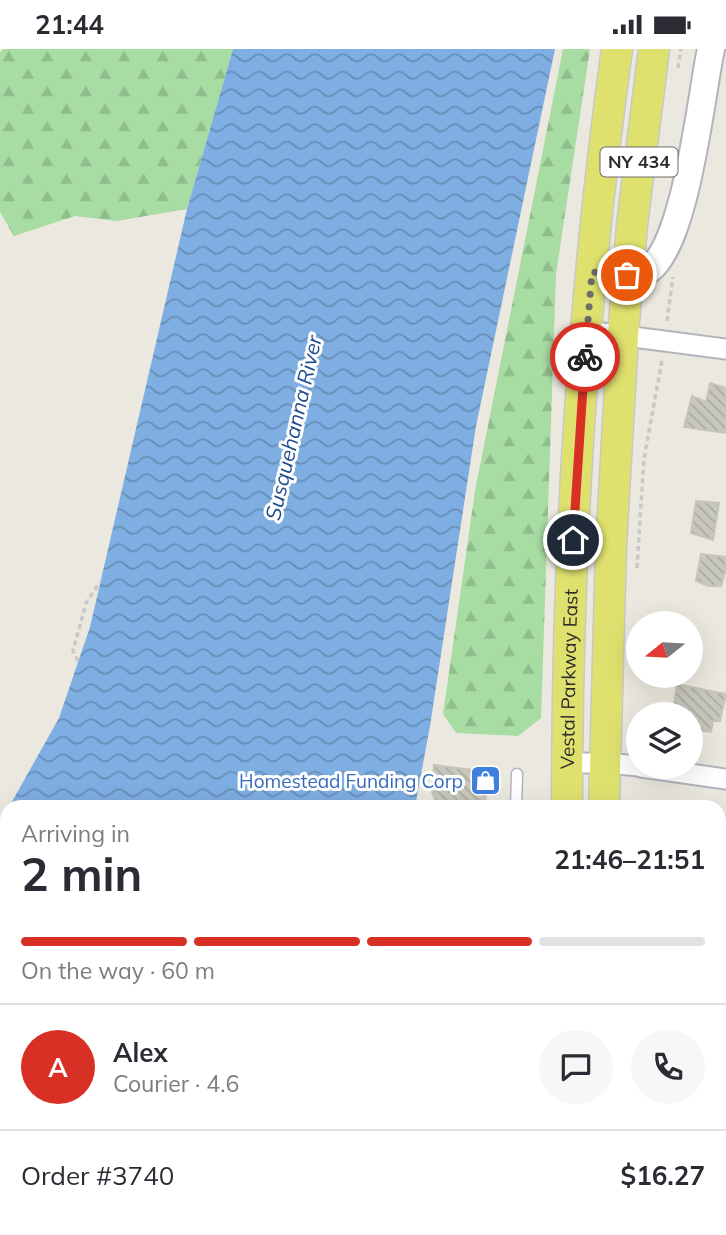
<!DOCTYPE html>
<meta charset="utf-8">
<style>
:root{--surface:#fff;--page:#f7f7f7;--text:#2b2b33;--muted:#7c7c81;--line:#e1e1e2;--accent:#d93025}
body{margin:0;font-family:Mulish,sans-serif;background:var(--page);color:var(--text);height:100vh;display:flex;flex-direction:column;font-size:26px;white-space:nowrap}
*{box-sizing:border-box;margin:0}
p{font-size:23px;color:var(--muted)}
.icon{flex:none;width:38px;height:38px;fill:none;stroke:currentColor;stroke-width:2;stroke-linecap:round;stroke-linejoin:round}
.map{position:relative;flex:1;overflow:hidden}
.side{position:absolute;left:0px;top:751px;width:726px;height:436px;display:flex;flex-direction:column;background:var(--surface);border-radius:21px 21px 0 0;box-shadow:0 7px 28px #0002}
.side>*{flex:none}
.needle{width:46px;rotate:252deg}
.tools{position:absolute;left:626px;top:562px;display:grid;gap:14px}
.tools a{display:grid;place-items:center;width:77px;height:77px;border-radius:50%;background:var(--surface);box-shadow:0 7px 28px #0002;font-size:35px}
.pin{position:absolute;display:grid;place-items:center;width:60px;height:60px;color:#fff;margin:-30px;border:4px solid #fff;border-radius:50%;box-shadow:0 2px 7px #0007}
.courier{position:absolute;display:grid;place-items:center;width:70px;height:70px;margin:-35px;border:5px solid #d93025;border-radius:50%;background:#fff;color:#222;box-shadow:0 2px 9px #0007}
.summary em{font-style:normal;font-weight:700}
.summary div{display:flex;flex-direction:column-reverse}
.summary{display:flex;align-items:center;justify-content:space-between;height:119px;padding:0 21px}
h1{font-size:46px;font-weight:700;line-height:52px}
.bar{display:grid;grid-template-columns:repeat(4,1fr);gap:10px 7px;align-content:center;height:84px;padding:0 21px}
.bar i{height:9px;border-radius:5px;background:var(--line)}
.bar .active{background:var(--accent)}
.bar p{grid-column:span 4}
.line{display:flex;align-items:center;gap:18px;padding:0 21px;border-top:2px solid var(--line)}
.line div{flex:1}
.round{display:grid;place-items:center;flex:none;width:74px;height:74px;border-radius:37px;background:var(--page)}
.status{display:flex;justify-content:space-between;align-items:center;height:49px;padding:0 35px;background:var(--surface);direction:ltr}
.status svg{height:19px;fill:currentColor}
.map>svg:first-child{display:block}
.forest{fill:url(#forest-firs)}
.water{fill:url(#water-waves)}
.building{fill:url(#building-back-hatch);stroke:#c7c5b9;stroke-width:2}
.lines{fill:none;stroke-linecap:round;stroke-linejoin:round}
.lane-casing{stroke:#b3b3bd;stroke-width:13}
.street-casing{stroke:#b3b3bd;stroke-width:23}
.secondary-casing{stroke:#b3b3bd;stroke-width:30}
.primary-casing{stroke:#c8c8c8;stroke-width:33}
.path{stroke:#c8c8c8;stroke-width:3.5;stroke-dasharray:5 3.5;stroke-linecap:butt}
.lane{stroke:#fff;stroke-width:10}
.street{stroke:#fff;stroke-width:19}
.secondary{stroke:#fff;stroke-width:26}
.primary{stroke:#dfe16e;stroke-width:30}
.done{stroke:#6e6e6a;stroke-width:7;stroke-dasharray:0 12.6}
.route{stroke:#d93025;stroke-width:9}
.labels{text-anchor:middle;stroke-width:6;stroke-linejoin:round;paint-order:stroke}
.shield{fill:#fff;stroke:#6b6b6b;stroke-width:2}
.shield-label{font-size:18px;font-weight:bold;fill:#2b2b2b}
.street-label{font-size:19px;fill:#2b2b2b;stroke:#fff}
.shop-label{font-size:19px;fill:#366cbe;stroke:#fff;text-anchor:end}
.water-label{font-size:21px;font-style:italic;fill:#1d4a8e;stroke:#fff}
</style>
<div class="status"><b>21:44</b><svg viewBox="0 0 49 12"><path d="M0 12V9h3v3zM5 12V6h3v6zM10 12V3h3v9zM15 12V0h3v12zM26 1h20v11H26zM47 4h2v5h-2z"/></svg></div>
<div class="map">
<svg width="726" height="1186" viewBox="0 0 726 1186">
<defs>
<pattern id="forest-firs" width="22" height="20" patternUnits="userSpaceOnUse" patternTransform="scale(1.75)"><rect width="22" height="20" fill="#a7dca2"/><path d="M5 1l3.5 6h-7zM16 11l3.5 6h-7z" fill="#90bd8c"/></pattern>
<pattern id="water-waves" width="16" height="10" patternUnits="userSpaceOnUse" patternTransform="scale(1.75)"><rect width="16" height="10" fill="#7eaee2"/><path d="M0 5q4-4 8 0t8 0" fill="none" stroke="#678eb7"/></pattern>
<pattern id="building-back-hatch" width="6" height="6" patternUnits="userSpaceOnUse" patternTransform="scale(1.75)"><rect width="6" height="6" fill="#c7c7bd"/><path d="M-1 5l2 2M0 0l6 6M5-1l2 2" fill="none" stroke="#ababa3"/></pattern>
</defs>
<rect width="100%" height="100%" fill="#ebe9df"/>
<g class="forest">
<path d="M 3,0 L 233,0 L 187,160 L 117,172 L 75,167 L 14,187 L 0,163 L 0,4 Z"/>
<path d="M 563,0 L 590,0 L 556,225 L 541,669 L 518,687 L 456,684 L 443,665 L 475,442 Z"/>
</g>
<g class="water">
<path d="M 233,0 L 555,0 L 476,377 L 430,677 L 415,758 L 9,758 L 59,669 L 90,578 L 187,160 Z"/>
<path d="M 7,762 L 7,1178 L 3,1186 L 0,1186 L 0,775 Z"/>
<path d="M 153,1180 L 338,1180 L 337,1186 L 153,1186 Z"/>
</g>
<g class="building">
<path d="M 710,334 L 726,339 L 726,384 L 684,378 L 692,347 L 706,353 Z"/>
<path d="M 696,452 L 719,454 L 713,491 L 691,484 Z"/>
<path d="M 701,505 L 726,508 L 726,519 L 721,537 L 709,537 L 696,532 Z"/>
<path d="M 677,635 L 726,645 L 720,672 L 713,672 L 711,683 L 695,681 L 696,677 L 691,677 L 691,665 L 673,663 Z"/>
<path d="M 434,716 L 488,723 L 485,758 L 438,758 L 432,743 Z"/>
</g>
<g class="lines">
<defs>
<g id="lane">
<path d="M 516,758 L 517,725"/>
<path d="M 719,772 L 726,773"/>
<path d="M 719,994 L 726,995"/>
<path d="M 719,1083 L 726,1084"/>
<path d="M 641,1180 L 641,1186"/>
</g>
<g id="street">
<path d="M 587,282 L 726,300"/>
<path d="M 567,714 L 605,714 L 639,717"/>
<path d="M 641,718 L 726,730"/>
</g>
<path id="secondary" d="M 592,223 C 608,224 631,230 645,223 C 686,203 701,45 711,0"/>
<g id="primary">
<path id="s1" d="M 567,758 C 567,505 582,251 617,0"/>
<path d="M 604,758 L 611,498 L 623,286 L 632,176 L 654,0"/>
<path d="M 563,1186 L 563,1180"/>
<path d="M 601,1186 L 601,1180"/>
</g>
</defs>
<use href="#lane" class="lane-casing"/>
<use href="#street" class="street-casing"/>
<use href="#secondary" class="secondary-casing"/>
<use href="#primary" class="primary-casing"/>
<g class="path">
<path d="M 678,19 L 681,0"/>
<path d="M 667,272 L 673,228"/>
<path d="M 637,519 L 644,410 L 662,311"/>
<path d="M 78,612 L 73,602 L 86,554 L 100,533"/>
</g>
<use href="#lane" class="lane"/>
<use href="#street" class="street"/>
<use href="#secondary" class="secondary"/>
<use href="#primary" class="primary"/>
</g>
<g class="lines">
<path class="done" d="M 585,308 L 592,223 L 627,226"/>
<path class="route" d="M 573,491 L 585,308"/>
</g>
<defs>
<symbol id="shop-square" viewBox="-11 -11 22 22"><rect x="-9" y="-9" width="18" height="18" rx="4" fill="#3f7fe0" stroke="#fff"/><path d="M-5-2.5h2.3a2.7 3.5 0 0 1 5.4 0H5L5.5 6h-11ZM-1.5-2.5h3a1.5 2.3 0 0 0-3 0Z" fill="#fff"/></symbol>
</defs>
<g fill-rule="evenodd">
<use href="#shop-square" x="468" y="714" width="35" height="35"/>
</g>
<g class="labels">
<rect class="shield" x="600.5" y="98.5" width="77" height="29" rx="5"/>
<g class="shield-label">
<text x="639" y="119">NY 434</text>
</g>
<g class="street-label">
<text dy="7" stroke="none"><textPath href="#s1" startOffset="128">Vestal Parkway East</textPath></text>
</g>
<g class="shop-label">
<text x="463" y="739">Homestead Funding Corp</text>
</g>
<g class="water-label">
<text transform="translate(294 379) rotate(-77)" y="7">Susquehanna River</text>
</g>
</g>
</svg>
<div class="tools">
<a><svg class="needle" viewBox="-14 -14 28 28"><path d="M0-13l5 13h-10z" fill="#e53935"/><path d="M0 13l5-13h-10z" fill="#7c7c81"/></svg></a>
<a><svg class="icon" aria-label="layers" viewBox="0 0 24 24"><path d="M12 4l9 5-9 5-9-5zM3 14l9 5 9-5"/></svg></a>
</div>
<div class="pin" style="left:627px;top:226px;background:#ea580c"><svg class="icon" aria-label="bag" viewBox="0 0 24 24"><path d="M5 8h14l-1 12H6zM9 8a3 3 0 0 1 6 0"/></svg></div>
<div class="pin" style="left:573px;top:491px;background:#1f2937"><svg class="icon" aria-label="home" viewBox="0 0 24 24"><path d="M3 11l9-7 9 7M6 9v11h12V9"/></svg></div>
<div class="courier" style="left:585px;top:308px"><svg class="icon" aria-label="bike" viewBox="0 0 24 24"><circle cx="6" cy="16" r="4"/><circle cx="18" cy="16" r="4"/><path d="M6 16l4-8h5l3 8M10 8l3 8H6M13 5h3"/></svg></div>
<section class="side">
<div class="summary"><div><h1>2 min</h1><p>Arriving in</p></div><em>21:46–21:51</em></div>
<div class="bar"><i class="active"></i><i class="active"></i><i class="active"></i><i></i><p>On the way · 60 m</p></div>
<div class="line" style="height:126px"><b class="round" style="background:var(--accent);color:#fff">A</b><div><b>Alex</b><p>Courier · 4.6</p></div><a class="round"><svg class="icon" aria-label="chat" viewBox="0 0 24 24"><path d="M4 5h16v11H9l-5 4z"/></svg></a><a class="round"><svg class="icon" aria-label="phone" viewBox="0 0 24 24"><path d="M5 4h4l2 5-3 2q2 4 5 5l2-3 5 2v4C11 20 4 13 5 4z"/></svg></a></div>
<div class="line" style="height:91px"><div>Order #3740</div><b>$16.27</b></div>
</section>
</div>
